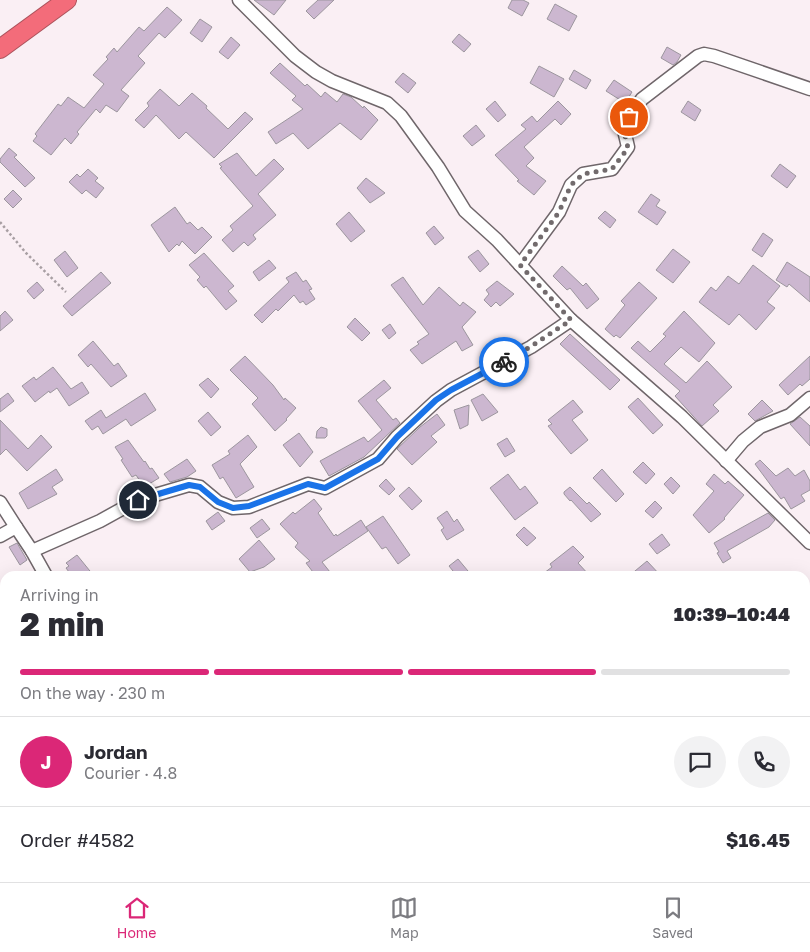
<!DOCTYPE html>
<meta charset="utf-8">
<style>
:root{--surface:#fff;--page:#f2f2f3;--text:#2b2b33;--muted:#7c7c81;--line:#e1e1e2;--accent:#db2777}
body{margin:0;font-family:"Golos Text",sans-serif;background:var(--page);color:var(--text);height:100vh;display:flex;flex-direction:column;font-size:19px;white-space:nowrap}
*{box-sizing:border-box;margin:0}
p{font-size:16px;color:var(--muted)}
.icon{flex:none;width:28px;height:28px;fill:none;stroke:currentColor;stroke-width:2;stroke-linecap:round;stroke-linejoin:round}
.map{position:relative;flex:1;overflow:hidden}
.sheet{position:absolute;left:0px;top:571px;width:810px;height:311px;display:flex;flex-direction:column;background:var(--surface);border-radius:15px 15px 0 0;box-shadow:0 5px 20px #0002}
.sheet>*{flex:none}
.pin{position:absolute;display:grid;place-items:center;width:42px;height:42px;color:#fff;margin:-21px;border:2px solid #fff;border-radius:50%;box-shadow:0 1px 5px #0007}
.courier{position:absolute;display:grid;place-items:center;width:50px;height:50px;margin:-25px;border:4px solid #1a73e8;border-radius:50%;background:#fff;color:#222;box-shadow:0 1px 6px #0007}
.summary em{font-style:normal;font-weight:800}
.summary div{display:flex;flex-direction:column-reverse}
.summary{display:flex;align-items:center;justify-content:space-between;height:85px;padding:0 20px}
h1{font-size:32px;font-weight:800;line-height:38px}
.bar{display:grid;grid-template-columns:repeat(4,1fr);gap:8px 5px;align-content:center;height:60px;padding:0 20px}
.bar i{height:6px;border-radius:4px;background:var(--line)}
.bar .active{background:var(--accent)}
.bar p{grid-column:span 4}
.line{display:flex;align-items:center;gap:12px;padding:0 20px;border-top:1px solid var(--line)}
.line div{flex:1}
.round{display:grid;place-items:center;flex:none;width:52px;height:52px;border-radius:26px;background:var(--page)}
.tabs{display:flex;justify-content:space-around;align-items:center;height:70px;border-top:1px solid var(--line);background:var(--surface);font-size:14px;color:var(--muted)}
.tabs a{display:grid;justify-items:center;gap:2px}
.tabs .active{color:var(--accent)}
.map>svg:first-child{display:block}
.building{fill:#ccb7d0;stroke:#9c969e}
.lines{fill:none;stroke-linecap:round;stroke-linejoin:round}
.minor-casing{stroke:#6f666a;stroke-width:15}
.highway-casing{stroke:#ac535c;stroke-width:20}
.path{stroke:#a89fa3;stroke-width:2.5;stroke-dasharray:2.5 2.5;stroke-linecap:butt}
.minor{stroke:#fff;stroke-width:12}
.highway{stroke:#f36c7a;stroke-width:18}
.done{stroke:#726b6d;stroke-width:5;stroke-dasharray:0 9}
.route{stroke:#1a73e8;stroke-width:6}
</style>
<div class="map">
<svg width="810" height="882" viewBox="0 0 810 882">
<rect width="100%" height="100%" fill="#faeff4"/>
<g class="building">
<path d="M 254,0 L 286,0 L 274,15 Z"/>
<path d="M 318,0 L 334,0 L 314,19 L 306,11 Z"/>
<path d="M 512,0 L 523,0 L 529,3 L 522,16 L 508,8 Z"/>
<path d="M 555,4 L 577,16 L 569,31 L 547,19 Z"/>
<path d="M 167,7 L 182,20 L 165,38 L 159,33 L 138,56 L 145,63 L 121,90 L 129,96 L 117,112 L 106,105 L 100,113 L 96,109 L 77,132 L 79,134 L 71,144 L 65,138 L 51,155 L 33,141 L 37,136 L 35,134 L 58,104 L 61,106 L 68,97 L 84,108 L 104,84 L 93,75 L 108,59 L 106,57 L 114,48 L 117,52 L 139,27 L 144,31 Z"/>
<path d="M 200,19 L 212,27 L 202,42 L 190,33 Z"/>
<path d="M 459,34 L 471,44 L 464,52 L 452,42 Z"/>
<path d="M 231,37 L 240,45 L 228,59 L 219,52 Z"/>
<path d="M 667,47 L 681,55 L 677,62 L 673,65 L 661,58 Z"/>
<path d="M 280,63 L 305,86 L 307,84 L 321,97 L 325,92 L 337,102 L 343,94 L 351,97 L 363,108 L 364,106 L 378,120 L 361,140 L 340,123 L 308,149 L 293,133 L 276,144 L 268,132 L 303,109 L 292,100 L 296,96 L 270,73 Z"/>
<path d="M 539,66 L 564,79 L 554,97 L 530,83 Z"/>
<path d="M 574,70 L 591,80 L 586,89 L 569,79 Z"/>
<path d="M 403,73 L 416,83 L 408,93 L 395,82 Z"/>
<path d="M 614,80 L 632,92 L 625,103 L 606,91 Z"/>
<path d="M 160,89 L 179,106 L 192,93 L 207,106 L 206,108 L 228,129 L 245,112 L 253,119 L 214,158 L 186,132 L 179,139 L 156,115 L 144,128 L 135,120 L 149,106 L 147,103 Z"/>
<path d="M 495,101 L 506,115 L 498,122 L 486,109 Z"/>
<path d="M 558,101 L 571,114 L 561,125 L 555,119 L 524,147 L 534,158 L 526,166 L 546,181 L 534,195 L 517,181 L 519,180 L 495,155 L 526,129 L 521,125 L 532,116 L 537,122 Z"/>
<path d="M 688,101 L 701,110 L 695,121 L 681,112 Z"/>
<path d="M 476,125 L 485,136 L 472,146 L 463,136 Z"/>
<path d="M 9,148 L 17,155 L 14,157 L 35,178 L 25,187 L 0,162 L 0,159 Z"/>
<path d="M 237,153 L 256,176 L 274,159 L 284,169 L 258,194 L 276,215 L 253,235 L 256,239 L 248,246 L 244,242 L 233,252 L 222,240 L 233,230 L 230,226 L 253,206 L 220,168 L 222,167 L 219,164 Z"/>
<path d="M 780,164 L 796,176 L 787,188 L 771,176 Z"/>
<path d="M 88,169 L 98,178 L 95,181 L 104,188 L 96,198 L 86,190 L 82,194 L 69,182 L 77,174 L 80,177 Z"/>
<path d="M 366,178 L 385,193 L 370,203 L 357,188 Z"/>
<path d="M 13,190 L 22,199 L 13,208 L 4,199 Z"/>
<path d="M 651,194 L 660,200 L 656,206 L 666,212 L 657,225 L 638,212 Z"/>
<path d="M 175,207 L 187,224 L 190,222 L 198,230 L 202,227 L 212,237 L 195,254 L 182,241 L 179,246 L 177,244 L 169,252 L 151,225 Z"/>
<path d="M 605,211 L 616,220 L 610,228 L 598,218 Z"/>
<path d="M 349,212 L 365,231 L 351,242 L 336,224 Z"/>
<path d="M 434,226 L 444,238 L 435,245 L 426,233 Z"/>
<path d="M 763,233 L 773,240 L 762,257 L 752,250 Z"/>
<path d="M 673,249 L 690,262 L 673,283 L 656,270 Z"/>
<path d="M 478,250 L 489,264 L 480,272 L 468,257 Z"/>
<path d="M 65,251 L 78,268 L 67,277 L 54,260 Z"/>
<path d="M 204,253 L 234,286 L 228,291 L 237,301 L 226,310 L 206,286 L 204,288 L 197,280 L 200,277 L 189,265 Z"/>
<path d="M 269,260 L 276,268 L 259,281 L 253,272 Z"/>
<path d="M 787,262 L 810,277 L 810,302 L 789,284 L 787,287 L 776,280 Z"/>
<path d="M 753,265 L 780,286 L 767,302 L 775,308 L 756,330 L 739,314 L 729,325 L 699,302 L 711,287 L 716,291 L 728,276 L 739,284 Z"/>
<path d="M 562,266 L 583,286 L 586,283 L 599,299 L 587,309 L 570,288 L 567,290 L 553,276 Z"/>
<path d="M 101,272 L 111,283 L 72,316 L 63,306 Z"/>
<path d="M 296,272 L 303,282 L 306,280 L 312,289 L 309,290 L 315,299 L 306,305 L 303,301 L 300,303 L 294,295 L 278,311 L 276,309 L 262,323 L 254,315 L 289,282 L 286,278 Z"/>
<path d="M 403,277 L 423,305 L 439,287 L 460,306 L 463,302 L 476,312 L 462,327 L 473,345 L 462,351 L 456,341 L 422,364 L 410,350 L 419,344 L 417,342 L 429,334 L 391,285 Z"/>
<path d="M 497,281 L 514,294 L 500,306 L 496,302 L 491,307 L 484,300 L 489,294 L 486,290 Z"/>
<path d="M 37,282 L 44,290 L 34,299 L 27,291 Z"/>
<path d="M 639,282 L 657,298 L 620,338 L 616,335 L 614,337 L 605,329 L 625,305 L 621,301 Z"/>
<path d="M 5,311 L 13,320 L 0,331 L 0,316 Z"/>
<path d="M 684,311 L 715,343 L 699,362 L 681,347 L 664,364 L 686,383 L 707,361 L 732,387 L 713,405 L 719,411 L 702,426 L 675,396 L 680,391 L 631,348 L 638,341 L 650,352 L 666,336 L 663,334 Z"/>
<path d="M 355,318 L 370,333 L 362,341 L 347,327 Z"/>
<path d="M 390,324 L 396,333 L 389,339 L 382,330 Z"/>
<path d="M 570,334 L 620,380 L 610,390 L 560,344 Z"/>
<path d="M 93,341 L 114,366 L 118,363 L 127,376 L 111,387 L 91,364 L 88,367 L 78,355 Z"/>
<path d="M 245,356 L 273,385 L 284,400 L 285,398 L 296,408 L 286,419 L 287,420 L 275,431 L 252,404 L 258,398 L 230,370 Z"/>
<path d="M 810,356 L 810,379 L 802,386 L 800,384 L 788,395 L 779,385 Z"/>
<path d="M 53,367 L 71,389 L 82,382 L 89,393 L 69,406 L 57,388 L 50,393 L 49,391 L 35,402 L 22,386 L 34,377 L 36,380 Z"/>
<path d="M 208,378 L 219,389 L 211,398 L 199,385 Z"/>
<path d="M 384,380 L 391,388 L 376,400 L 393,420 L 396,418 L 400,423 L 364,457 L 329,476 L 320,461 L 364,437 L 368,442 L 382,430 L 358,401 Z"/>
<path d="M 8,393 L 14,401 L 0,412 L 0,399 Z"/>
<path d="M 145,393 L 156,410 L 131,426 L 126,419 L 103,434 L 98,426 L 92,430 L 85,421 L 101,410 L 106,418 Z"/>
<path d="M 483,394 L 498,412 L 482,421 L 471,400 Z"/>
<path d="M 638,398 L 663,425 L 653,434 L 628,407 Z"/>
<path d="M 573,400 L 583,412 L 572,420 L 588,440 L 571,454 L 548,426 L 552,424 L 548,420 Z"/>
<path d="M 762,400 L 773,411 L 755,421 L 748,414 Z"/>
<path d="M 469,405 L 468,425 L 460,429 L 454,410 Z"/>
<path d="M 208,412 L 221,427 L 211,436 L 198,421 Z"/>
<path d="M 437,414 L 445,425 L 431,436 L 437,442 L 412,465 L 397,449 L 420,427 Z"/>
<path d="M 800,417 L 810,426 L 810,446 L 790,424 Z"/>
<path d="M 0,420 L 28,449 L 41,435 L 52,447 L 27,471 L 6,449 L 0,455 Z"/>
<path d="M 321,427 L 327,429 L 327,436 L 325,438 L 316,438 L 317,431 Z"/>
<path d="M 299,433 L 313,452 L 300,467 L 283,445 Z"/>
<path d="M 248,435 L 257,447 L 240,464 L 254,487 L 236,498 L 223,477 L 220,479 L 212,465 L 230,454 L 228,451 Z"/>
<path d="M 507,438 L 515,451 L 505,457 L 497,444 Z"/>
<path d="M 128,440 L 144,462 L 145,461 L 150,469 L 152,468 L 159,478 L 144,487 L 136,475 L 132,477 L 121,460 L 123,459 L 115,447 Z"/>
<path d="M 187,459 L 196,471 L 187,477 L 170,482 L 164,474 Z"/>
<path d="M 760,460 L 776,476 L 788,468 L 795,476 L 804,470 L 810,481 L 810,490 L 801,495 L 805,501 L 791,509 L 784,497 L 781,499 L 755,464 Z"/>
<path d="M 643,462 L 655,474 L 646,484 L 633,472 Z"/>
<path d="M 56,469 L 63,480 L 52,487 L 57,494 L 28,509 L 19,493 Z"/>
<path d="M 602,469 L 624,494 L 616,502 L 593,478 Z"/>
<path d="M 508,474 L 520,490 L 525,486 L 538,503 L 515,520 L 490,488 Z"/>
<path d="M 714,474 L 725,484 L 728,481 L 744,495 L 724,518 L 725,519 L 709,533 L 693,515 L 714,491 L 706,484 Z"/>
<path d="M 671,477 L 680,486 L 673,494 L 664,484 Z"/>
<path d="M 386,479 L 395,489 L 389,495 L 379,486 Z"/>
<path d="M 409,487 L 422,501 L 412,510 L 399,496 Z"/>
<path d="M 570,487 L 587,504 L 589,502 L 601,514 L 591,522 L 571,500 L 570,501 L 564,494 L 564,492 Z"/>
<path d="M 314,499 L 322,509 L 318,513 L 334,536 L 336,534 L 337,536 L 361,520 L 368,531 L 322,562 L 330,572 L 325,576 L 316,576 L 306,563 L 310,561 L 295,547 L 298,543 L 280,524 L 293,512 L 295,514 Z"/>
<path d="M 655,501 L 662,508 L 653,518 L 645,511 Z"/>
<path d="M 447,511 L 454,522 L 457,519 L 464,530 L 447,540 L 441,530 L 444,528 L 437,518 Z"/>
<path d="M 218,512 L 225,521 L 212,530 L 206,521 Z"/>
<path d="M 768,513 L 775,520 L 769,527 L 727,551 L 731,558 L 723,563 L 717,553 L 719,552 L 714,543 Z"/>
<path d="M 383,516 L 410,555 L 398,564 L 386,547 L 382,549 L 366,527 Z"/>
<path d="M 262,519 L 270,529 L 257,538 L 250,528 Z"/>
<path d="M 524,527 L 536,538 L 527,546 L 516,535 Z"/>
<path d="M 662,534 L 670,545 L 657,554 L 649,544 Z"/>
<path d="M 259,540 L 275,559 L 264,567 L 250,572 L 239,559 Z"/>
<path d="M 17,543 L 27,560 L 20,565 L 9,547 Z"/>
<path d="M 573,546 L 584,557 L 578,563 L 590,576 L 540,576 L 552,567 L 550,564 Z"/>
<path d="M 77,555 L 94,576 L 72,576 L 66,568 L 69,566 L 66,563 Z"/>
<path d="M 458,559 L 468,571 L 461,576 L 457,576 L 449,566 Z"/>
<path d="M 647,561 L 661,576 L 629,576 Z"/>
</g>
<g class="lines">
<defs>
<g id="minor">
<path d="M 239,0 L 295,56 L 316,72 L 332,81 L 387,103 L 401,116 L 438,167 L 465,211 L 497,240 L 571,320"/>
<path d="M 520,265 L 559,212 L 571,185 L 583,174 L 612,169 L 628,147 L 623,126 L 642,99 L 698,56 L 704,54 L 714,56 L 810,89"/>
<path d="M 726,461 L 743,441 L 760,427 L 790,415 L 810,398"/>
<path d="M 0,502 L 16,527"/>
<path d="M 0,536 L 16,527 L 32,551 L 46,576"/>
<path d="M 32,551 L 100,521 L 138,500 L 189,485 L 200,487 L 218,502 L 233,508 L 249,507 L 308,484 L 325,488 L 378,459 L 397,437 L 436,401 L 451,390 L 531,347 L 571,320 L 682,417 L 810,543"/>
<path d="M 805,636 L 810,632"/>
<path d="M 294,878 L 306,882"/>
<path d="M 190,882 L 193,878"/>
<path d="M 528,882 L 540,878"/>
</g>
<path id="highway" d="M 0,49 L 67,0"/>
</defs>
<use href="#minor" class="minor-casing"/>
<use href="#highway" class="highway-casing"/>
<path class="path" d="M 0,222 L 26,253 L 66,292"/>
<use href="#minor" class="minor"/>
<use href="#highway" class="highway"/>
</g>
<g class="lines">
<path class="done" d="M 504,362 L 530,347 L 571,320 L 520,265 L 559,212 L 571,185 L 583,174 L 612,169 L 628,148 L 623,126 L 629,117"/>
<path class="route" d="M 138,500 L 189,485 L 200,487 L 218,502 L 233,508 L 249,506 L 308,484 L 325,488 L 378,459 L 397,437 L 436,400 L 451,390 L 504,362"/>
</g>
</svg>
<div class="pin" style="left:629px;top:117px;background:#ea580c"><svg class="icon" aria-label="bag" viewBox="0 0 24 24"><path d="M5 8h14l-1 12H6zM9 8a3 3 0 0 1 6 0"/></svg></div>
<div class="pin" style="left:138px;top:500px;background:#1f2937"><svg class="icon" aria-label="home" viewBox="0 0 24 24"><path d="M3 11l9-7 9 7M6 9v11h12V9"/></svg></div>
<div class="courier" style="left:504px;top:362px"><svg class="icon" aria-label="bike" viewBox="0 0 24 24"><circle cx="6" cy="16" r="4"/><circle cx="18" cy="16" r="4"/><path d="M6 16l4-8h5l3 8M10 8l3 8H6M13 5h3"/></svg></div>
<section class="sheet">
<div class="summary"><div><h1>2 min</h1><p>Arriving in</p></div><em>10:39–10:44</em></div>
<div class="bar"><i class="active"></i><i class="active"></i><i class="active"></i><i></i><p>On the way · 230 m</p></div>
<div class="line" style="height:90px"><b class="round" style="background:var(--accent);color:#fff">J</b><div><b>Jordan</b><p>Courier · 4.8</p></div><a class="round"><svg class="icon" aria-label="chat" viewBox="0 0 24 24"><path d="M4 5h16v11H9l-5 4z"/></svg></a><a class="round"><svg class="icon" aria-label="phone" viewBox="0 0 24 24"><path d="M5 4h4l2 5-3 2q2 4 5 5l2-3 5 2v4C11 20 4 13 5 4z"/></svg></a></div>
<div class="line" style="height:65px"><div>Order #4582</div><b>$16.45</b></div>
</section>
</div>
<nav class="tabs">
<a class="active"><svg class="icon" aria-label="home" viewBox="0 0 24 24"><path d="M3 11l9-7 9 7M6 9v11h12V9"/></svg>Home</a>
<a><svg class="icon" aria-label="map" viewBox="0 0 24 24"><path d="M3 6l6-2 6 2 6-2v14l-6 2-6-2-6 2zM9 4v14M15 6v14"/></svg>Map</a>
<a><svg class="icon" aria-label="saved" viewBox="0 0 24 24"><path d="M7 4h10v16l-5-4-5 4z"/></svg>Saved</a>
</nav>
